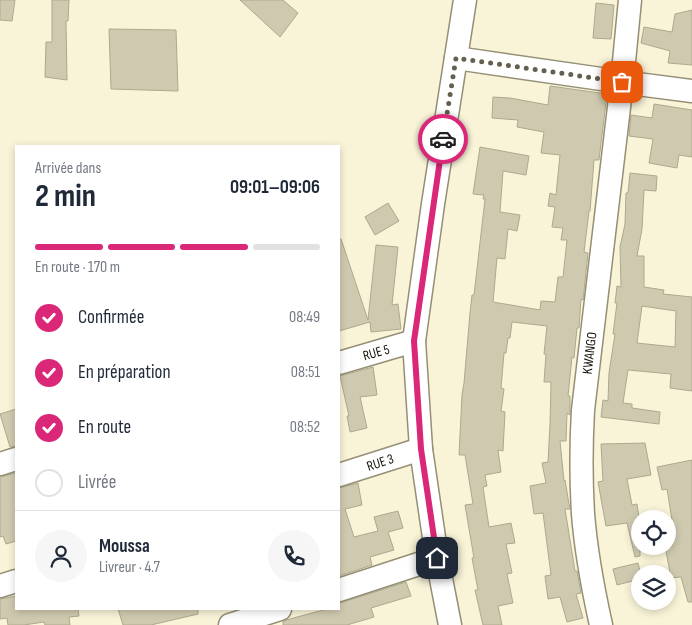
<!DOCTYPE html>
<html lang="fr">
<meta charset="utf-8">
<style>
:root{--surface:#fff;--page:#f6f6f7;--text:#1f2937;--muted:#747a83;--line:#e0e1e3;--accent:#db2777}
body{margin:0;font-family:"Sofia Sans Condensed",sans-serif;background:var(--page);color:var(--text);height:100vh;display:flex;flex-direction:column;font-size:19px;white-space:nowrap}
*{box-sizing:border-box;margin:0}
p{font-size:16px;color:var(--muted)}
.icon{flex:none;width:28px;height:28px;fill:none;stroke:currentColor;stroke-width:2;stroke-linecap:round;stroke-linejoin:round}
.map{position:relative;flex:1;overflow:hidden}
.panel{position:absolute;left:15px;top:145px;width:325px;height:465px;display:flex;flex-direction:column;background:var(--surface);border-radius:0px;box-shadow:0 2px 8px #0003}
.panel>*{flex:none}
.tools{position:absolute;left:631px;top:510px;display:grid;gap:10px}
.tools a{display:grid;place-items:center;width:45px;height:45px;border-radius:50%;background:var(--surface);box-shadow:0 2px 8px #0003;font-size:25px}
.pin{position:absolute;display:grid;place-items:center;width:42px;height:42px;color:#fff;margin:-21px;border-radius:10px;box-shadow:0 2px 8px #0006}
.courier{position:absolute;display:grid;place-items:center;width:50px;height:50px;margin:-25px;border:4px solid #db2777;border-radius:50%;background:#fff;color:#222;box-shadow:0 1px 6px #0007}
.head em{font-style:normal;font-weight:700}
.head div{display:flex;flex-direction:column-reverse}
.head{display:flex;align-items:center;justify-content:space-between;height:85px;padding:0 20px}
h1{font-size:32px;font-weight:700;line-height:38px}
.bar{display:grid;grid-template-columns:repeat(4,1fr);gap:8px 5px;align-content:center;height:60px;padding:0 20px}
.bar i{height:6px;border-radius:4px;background:var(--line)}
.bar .selected{background:var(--accent)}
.bar p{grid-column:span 4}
.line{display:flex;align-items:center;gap:12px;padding:0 20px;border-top:1px solid var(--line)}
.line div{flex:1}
.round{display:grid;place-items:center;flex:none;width:52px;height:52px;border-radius:26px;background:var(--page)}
ol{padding:0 20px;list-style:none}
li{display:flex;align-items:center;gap:15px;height:55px}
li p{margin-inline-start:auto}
li .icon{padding:5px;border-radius:50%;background:var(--accent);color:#fff;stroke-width:4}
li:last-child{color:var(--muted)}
li i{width:28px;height:28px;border:2px solid var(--line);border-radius:50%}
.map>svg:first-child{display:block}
.building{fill:#cfcaaf;stroke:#ada98e;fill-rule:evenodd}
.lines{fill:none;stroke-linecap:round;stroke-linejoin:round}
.minor-casing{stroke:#948f75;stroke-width:25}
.minor{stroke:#fff;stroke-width:22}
.done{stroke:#646050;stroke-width:5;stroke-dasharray:0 9}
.route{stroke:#db2777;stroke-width:6}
.labels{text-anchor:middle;stroke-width:4.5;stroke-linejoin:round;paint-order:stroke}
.street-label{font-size:14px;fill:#131107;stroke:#fff}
</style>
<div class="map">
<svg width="692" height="625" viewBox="0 0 692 625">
<rect width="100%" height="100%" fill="#f9f4d8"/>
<g class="building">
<path d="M 0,0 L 15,0 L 12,21 L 0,20 Z"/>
<path d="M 52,0 L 69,0 L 68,21 L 66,21 L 67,80 L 45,77 L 46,42 L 52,42 Z"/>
<path d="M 240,0 L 283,0 L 298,13 L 280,37 Z"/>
<path d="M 596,3 L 614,5 L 611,39 L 593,38 Z"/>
<path d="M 692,10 L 692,65 L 668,63 L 670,51 L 641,43 L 644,27 L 672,32 L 675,14 Z"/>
<path d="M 109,29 L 176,30 L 178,91 L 111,89 Z"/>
<path d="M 550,86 L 607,94 L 599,160 L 594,160 L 590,211 L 589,211 L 584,252 L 588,253 L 583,300 L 581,299 L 579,328 L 577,328 L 574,358 L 572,357 L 568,396 L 570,396 L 570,415 L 567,413 L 566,441 L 560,441 L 564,481 L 565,480 L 569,504 L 570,509 L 565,509 L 575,571 L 577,571 L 581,593 L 576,594 L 583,618 L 567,622 L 560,597 L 548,599 L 545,576 L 551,575 L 543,513 L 534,514 L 530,486 L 546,483 L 542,463 L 548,462 L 550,424 L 551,382 L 544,382 L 546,354 L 544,354 L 547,326 L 512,322 L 510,338 L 508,338 L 506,353 L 504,353 L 501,388 L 504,389 L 501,411 L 505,412 L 503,451 L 498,450 L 501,472 L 485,475 L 487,486 L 483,487 L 489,527 L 511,523 L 515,543 L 506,544 L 512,573 L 507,574 L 513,603 L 498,606 L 502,625 L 483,625 L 475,590 L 478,590 L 472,558 L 474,558 L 465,505 L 473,504 L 465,455 L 459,455 L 462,395 L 464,383 L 470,313 L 472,295 L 474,295 L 485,199 L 483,199 L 484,195 L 473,194 L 480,147 L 529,156 L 526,175 L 503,171 L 500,212 L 520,215 L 517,231 L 508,229 L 505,259 L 497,258 L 493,302 L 540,310 L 541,301 L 555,302 L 558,277 L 563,277 L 567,240 L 561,240 L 563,228 L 552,227 L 555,207 L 548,206 L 550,193 L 556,195 L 560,155 L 541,153 L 544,132 L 517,127 L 518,120 L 492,118 L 493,97 L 510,98 L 548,105 Z"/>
<path d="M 654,104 L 692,110 L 692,157 L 679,155 L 677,168 L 649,163 L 653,139 L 629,136 L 631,115 L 652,118 Z"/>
<path d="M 630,173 L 657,176 L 656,191 L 644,190 L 642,229 L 637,256 L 644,256 L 644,287 L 664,290 L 663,294 L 692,297 L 692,391 L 670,388 L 671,374 L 628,370 L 623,403 L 632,404 L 632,408 L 660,412 L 659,424 L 601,417 L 603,400 L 608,401 L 609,373 L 615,334 L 613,334 L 617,303 L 615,303 L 617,286 L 621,287 L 620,247 L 625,224 L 626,193 L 628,193 ZM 642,306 L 676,311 L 675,347 L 637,343 Z"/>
<path d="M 388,203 L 399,221 L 375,235 L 365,217 Z"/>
<path d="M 339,239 L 341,239 L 368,320 L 376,245 L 398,247 L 392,305 L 398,304 L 401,329 L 371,332 L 370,322 L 339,331 Z"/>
<path d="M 373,367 L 377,395 L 360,397 L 367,428 L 350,432 L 347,416 L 349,416 L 340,376 Z"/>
<path d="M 16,409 L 16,446 L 10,447 L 0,414 Z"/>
<path d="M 645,443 L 651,475 L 627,479 L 632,505 L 637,504 L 640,524 L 640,556 L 635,557 L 627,523 L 606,526 L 598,482 L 603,481 L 601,444 Z"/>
<path d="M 692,460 L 692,602 L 688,602 L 681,577 L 671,578 L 665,546 L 672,546 L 668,521 L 672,520 L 667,489 L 662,490 L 657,467 Z"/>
<path d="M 16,473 L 16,541 L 6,544 L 3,536 L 0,537 L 0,477 Z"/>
<path d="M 358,483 L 362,505 L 345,509 L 354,537 L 378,531 L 374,517 L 398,511 L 403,528 L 388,532 L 394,550 L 370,557 L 372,565 L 339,576 L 339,488 Z"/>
<path d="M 638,563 L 640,571 L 640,579 L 617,585 L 613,569 Z"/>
<path d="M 406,582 L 411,596 L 371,608 L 374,617 L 347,625 L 283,625 L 283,622 L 286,620 L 327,609 L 339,609 L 339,603 L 343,602 Z"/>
<path d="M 16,596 L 16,609 L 78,609 L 79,616 L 69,617 L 70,625 L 45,625 L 44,622 L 24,625 L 8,625 L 7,618 L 0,619 L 0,599 Z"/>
<path d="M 118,609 L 198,609 L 198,614 L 151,625 L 123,625 Z"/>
</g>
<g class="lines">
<defs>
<g id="minor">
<path d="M 456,58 L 622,82 L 692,91"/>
<path d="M 339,363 L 414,341"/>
<path d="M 0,464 L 16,459"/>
<path d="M 339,475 L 421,449"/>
<path d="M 0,586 L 16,581"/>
<path d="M 339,590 L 437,558"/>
<path d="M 230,625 L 280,609"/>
<path d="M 450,625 L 437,558 L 421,449 L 414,341 L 433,204 L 465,0"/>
<path d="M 601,625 C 593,589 586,551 583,514 C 581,480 581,445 583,410 L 622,82 L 630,0"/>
</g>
</defs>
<use href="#minor" class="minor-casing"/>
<use href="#minor" class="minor"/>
</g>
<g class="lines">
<path class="done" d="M 443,139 L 456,58 L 622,82"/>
<path class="route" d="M 437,558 L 421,449 L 414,341 L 443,139"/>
</g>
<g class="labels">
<g class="street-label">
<text transform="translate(376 352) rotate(-16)" y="5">RUE 5</text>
<text transform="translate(589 353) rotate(-83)" y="5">KWANGO</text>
<text transform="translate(380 462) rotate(-18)" y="5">RUE 3</text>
</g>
</g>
</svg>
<div class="tools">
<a><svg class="icon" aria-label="locate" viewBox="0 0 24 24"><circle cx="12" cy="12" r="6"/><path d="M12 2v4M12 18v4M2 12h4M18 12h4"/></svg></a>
<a><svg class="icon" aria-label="layers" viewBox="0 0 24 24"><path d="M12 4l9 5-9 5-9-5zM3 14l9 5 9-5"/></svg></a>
</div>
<div class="pin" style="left:622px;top:82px;background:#ea580c"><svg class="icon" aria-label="bag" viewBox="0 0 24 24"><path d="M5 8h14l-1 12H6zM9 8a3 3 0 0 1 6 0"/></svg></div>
<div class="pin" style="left:437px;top:558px;background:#1f2937"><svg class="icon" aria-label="home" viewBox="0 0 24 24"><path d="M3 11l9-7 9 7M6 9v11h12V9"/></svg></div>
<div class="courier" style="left:443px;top:139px"><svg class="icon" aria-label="car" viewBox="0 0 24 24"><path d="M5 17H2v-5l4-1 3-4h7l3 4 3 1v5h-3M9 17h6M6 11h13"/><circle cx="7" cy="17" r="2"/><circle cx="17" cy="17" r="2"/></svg></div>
<section class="panel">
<div class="head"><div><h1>2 min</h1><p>Arrivée dans</p></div><em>09:01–09:06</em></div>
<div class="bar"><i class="selected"></i><i class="selected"></i><i class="selected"></i><i></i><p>En route · 170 m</p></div>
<ol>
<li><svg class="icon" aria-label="check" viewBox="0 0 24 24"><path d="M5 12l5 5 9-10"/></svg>Confirmée<p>08:49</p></li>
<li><svg class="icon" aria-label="check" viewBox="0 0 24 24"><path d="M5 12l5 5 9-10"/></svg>En préparation<p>08:51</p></li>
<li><svg class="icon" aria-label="check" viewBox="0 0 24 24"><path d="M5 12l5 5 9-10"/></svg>En route<p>08:52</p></li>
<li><i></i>Livrée</li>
</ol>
<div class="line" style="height:90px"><a class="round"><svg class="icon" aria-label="person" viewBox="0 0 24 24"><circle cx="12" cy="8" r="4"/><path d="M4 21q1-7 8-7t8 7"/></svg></a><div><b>Moussa</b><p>Livreur · 4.7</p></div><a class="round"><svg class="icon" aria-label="phone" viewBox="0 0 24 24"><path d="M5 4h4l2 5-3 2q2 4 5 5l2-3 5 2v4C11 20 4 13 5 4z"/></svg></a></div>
</section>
</div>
